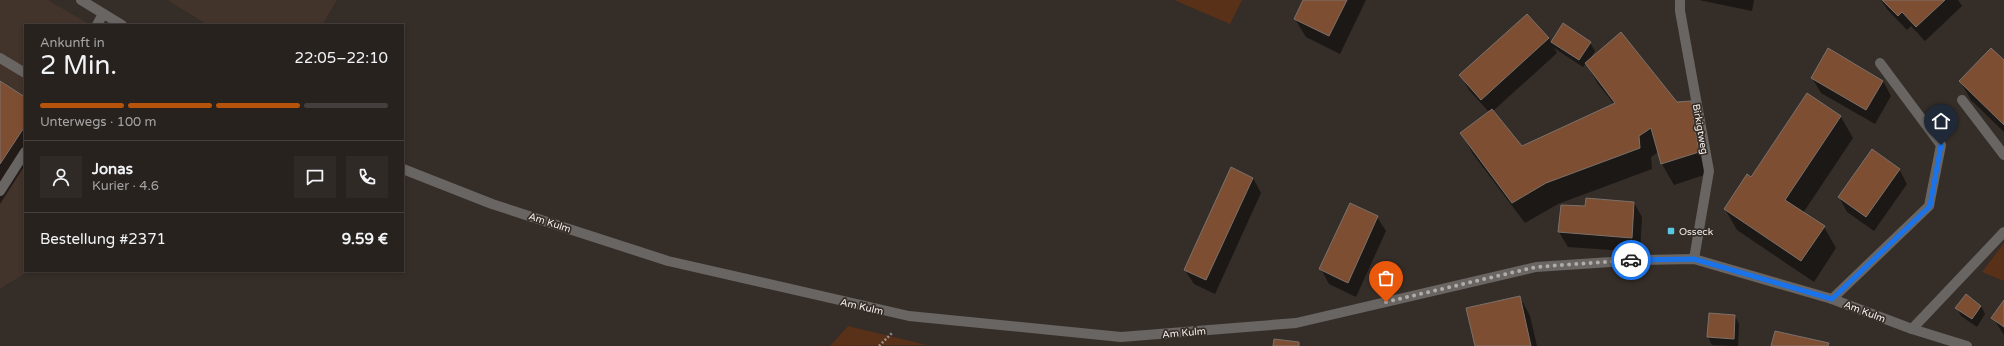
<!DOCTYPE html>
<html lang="de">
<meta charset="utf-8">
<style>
:root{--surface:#28221e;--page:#302a27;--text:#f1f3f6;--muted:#a5a4a4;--line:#443f3c;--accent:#b45309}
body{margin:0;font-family:"Varela Round",sans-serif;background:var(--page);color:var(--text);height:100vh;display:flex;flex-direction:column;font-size:15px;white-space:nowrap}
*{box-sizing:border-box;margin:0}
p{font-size:13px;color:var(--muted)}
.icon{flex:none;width:22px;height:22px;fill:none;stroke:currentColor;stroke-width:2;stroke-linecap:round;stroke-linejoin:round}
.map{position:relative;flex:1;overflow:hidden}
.details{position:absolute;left:24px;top:24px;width:380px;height:248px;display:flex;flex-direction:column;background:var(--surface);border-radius:0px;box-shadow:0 2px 6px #0003,0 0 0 1px var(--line)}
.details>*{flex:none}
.pin{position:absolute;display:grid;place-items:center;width:34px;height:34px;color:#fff;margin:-41px -17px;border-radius:50% 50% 50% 0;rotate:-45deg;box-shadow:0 0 4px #0007}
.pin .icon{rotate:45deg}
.courier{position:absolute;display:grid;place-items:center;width:40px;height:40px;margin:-20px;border:3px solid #1a73e8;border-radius:50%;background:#fff;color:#222;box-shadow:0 1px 5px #0007}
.summary em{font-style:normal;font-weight:600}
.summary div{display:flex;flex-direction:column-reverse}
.summary{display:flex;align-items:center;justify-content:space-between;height:68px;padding:0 16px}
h1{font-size:26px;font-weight:600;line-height:30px}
.bar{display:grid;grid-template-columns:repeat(4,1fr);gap:6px 4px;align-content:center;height:48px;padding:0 16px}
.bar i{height:5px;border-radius:3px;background:var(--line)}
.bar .selected{background:var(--accent)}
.bar p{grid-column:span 4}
.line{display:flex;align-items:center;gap:10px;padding:0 16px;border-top:1px solid var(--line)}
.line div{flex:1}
.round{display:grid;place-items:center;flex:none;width:42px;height:42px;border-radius:0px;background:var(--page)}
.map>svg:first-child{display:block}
.built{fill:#42332b}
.green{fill:#593018}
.shadow{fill:#0007;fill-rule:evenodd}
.building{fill:#7e4e32;stroke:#7b716b}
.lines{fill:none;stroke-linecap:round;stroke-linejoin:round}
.path{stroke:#97908c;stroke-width:2.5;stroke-dasharray:2 2;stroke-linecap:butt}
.service{stroke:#696562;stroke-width:10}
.minor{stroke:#696562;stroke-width:10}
.done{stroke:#b2aca8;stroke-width:4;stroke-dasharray:0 7.2}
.route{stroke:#1a73e8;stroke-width:5}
.poi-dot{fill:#56c9e1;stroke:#352d28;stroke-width:1.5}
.labels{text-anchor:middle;stroke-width:3.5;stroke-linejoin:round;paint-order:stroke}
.street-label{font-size:10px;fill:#f6f0ed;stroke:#352d28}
.poi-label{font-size:10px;fill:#f6f0ed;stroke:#352d28;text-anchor:start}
</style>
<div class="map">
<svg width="2004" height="346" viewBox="0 0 2004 346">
<rect width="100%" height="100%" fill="#352d28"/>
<g class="built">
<path d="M 0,0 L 48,0 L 91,25 L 25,25 L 25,271 L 29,271 L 0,289 Z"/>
<path d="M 167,0 L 337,0 L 322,25 L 208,25 Z"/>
</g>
<g class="green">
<path d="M 1174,0 L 1242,0 L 1230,24 Z"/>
<path d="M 2004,243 L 2004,281 L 1982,272 Z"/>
<path d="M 848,326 L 927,345 L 830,346 Z"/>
</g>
<g class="shadow">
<path d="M 1304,0 L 1366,0 L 1340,54 L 1306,37 L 1295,19 Z"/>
<path d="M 1699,0 L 1754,0 L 1752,11 Z"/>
<path d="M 1881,0 L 1958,0 L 1962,6 L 1925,41 L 1911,26 L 1907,30 L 1887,9 Z"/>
<path d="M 1563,25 L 1590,43 L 1595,51 L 1589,60 L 1677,103 L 1690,102 L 1703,123 L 1710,173 L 1674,185 L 1662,164 L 1658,152 L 1651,157 L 1652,169 L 1558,204 L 1525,223 L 1473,154 L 1461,133 L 1489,112 L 1469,90 L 1461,76 L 1549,38 L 1551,43 ZM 1554,48 L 1583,67 L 1586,63 L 1598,84 L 1614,104 L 1522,147 L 1493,111 L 1557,53 Z"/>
<path d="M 2004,61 L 2004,132 L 1971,100 L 1960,81 Z"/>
<path d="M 1812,78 L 1883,81 L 1891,96 L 1875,124 L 1821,93 Z"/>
<path d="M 0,82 L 25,98 L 25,165 L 0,204 Z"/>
<path d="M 1807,94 L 1841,117 L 1853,138 L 1803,213 L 1824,227 L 1836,248 L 1814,282 L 1737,230 L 1725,209 L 1751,178 Z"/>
<path d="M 1899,169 L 1907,184 L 1874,231 L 1847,212 L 1839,197 Z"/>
<path d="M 1253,178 L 1261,193 L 1215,294 L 1194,284 L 1185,270 Z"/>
<path d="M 1634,203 L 1642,217 L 1640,252 L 1568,247 L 1559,232 L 1586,208 Z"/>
<path d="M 1377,217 L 1386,231 L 1356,297 L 1329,284 L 1321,269 Z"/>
<path d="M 1520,297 L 1530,316 L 1537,346 L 1476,346 Z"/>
<path d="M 2004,301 L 2004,335 L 1993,318 Z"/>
<path d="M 1981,306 L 1985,314 L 1977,327 L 1961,316 L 1957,308 Z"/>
<path d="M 1735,316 L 1739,324 L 1738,346 L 1712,345 L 1708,337 Z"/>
</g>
<g class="building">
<path d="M 1303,0 L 1347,0 L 1329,36 L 1294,19 Z"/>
<path d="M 1882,0 L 1945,0 L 1916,27 L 1902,12 L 1898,16 Z"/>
<path d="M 1527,14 L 1549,38 L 1481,100 L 1459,75 Z"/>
<path d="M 1563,23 L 1591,42 L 1579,60 L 1551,42 Z"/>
<path d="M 1621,32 L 1677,102 L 1691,101 L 1699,152 L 1661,164 L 1651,128 L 1639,136 L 1640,148 L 1546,183 L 1512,203 L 1460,133 L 1492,109 L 1522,146 L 1615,103 L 1585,63 Z"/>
<path d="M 1828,48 L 1883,81 L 1866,110 L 1811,78 Z"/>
<path d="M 1991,48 L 2004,60 L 2004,125 L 1959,81 Z"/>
<path d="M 0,81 L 25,97 L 25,126 L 0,164 Z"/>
<path d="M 1807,93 L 1841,116 L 1785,200 L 1825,226 L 1801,261 L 1724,209 L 1747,174 L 1751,177 Z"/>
<path d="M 1872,149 L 1900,169 L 1866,217 L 1838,197 Z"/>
<path d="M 1231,167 L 1253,178 L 1206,280 L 1184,270 Z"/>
<path d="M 1586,198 L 1634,202 L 1632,238 L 1558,232 L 1561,205 L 1585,206 Z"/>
<path d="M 1350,203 L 1378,216 L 1348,283 L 1319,269 Z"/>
<path d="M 1966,294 L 1981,306 L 1972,319 L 1955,308 Z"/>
<path d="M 1520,296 L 1531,346 L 1475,346 L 1466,308 Z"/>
<path d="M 2004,300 L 2004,327 L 1991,318 Z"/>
<path d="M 1709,313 L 1735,315 L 1734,339 L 1707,337 Z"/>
<path d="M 1775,331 L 1829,343 L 1828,346 L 1771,346 Z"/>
<path d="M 1274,339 L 1299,342 L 1299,346 L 1273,346 Z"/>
</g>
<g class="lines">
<path class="path" d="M 879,346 L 893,332"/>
<g class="service">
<path d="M 97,25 L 103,14"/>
<path d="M 0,58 L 25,73"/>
<path d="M 1962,100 L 2004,155"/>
<path d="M 0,191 L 25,152"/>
<path d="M 1832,299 L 1929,206 L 1941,145 L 1880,63"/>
<path d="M 1912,329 L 2004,232"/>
</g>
<g class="minor">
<path d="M 81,0 L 122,25"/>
<path d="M 1680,0 L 1680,11 L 1709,171 L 1694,259"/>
<path d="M 403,169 L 492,204 L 668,261 L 909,316 L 1121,337 L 1296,323 L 1536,267 L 1641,260 L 1694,259 L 1832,299 L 1912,329 L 1967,346"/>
</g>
</g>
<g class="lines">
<path class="done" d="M 1386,302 L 1536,267 L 1631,260"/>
<path class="route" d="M 1631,260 L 1694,259 L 1832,299 L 1930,206 L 1941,145"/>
</g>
<rect class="poi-dot" x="1667" y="227" width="8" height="8" rx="2"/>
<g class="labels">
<g class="street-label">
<text transform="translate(1701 129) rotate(80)" y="4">Birkigtweg</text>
<text transform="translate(550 222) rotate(18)" y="4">Am Kulm</text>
<text transform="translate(862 306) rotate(13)" y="4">Am Kulm</text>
<text transform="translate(1865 311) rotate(21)" y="4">Am Kulm</text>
<text transform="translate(1184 332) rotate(-5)" y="4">Am Kulm</text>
</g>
<g class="poi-label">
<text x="1679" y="235">Osseck</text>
</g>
</g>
</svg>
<div class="pin" style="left:1386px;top:302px;background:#ea580c"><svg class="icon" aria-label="bag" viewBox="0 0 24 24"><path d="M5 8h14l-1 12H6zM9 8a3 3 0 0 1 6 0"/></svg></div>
<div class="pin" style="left:1941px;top:145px;background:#1f2937"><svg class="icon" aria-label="home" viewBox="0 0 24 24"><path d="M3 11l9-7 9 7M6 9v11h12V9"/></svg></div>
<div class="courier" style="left:1631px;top:260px"><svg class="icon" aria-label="car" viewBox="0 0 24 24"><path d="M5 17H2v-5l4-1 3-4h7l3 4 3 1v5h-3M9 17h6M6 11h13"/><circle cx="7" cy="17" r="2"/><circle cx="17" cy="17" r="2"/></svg></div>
<section class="details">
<div class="summary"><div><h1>2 Min.</h1><p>Ankunft in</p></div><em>22:05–22:10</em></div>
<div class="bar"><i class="selected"></i><i class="selected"></i><i class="selected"></i><i></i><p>Unterwegs · 100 m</p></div>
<div class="line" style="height:72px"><a class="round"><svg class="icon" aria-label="person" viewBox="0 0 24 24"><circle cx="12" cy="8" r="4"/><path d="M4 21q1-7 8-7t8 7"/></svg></a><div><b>Jonas</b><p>Kurier · 4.6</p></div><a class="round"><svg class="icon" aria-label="chat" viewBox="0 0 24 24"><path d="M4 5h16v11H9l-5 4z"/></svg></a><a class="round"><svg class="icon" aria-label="phone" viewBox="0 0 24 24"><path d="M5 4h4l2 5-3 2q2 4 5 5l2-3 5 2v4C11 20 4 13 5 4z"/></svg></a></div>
<div class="line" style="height:52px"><div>Bestellung #2371</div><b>9.59 €</b></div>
</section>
</div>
